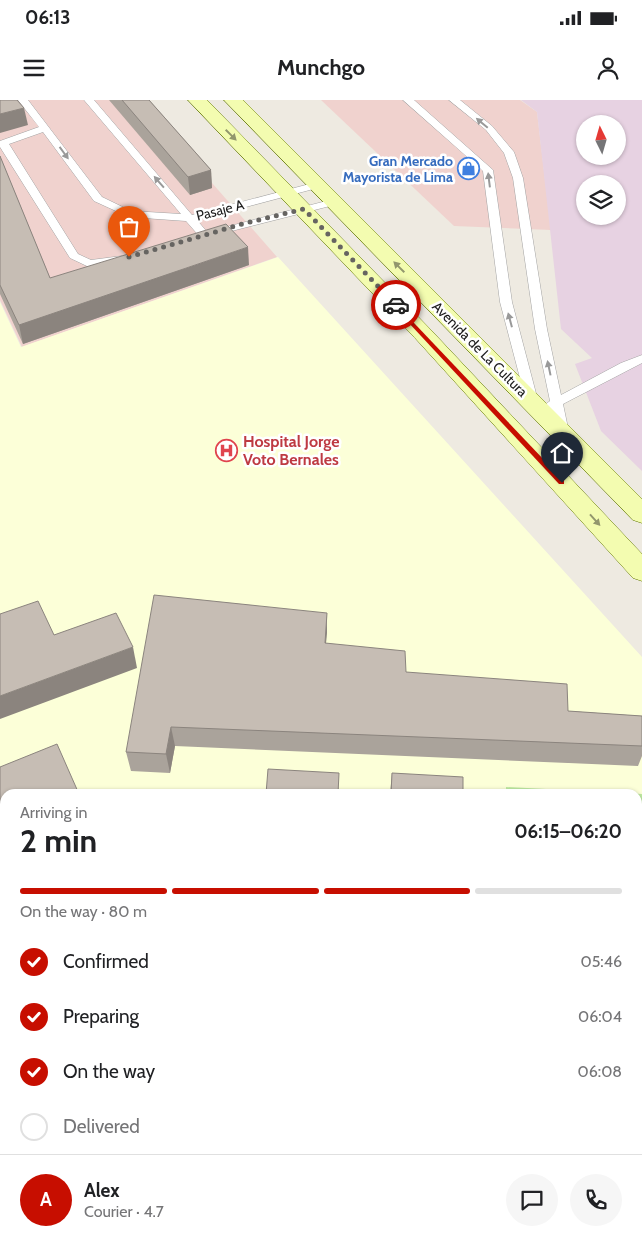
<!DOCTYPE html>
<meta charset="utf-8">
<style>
:root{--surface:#fff;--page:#f6f6f6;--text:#202124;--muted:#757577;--line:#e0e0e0;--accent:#c70e00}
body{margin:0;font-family:Cabin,sans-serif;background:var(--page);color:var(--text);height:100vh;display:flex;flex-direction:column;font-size:19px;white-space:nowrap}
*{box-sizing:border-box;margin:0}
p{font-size:16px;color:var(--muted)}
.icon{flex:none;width:28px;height:28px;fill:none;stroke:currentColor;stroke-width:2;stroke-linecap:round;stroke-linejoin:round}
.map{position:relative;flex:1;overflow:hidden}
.drawer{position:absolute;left:0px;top:689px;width:642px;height:466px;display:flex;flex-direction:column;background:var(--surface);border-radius:15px 15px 0 0;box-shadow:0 1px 4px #0004}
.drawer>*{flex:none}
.needle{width:32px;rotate:355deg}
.controls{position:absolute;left:576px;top:15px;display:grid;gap:10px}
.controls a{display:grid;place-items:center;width:50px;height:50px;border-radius:50%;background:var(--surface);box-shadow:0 1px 4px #0004;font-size:25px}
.pin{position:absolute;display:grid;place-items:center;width:42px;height:42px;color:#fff;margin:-51px -21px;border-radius:50% 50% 50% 0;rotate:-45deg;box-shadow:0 0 5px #0007}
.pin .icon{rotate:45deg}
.courier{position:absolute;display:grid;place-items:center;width:50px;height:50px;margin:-25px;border:4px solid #c70e00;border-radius:50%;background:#fff;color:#222;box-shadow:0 1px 6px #0007}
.summary em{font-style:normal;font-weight:700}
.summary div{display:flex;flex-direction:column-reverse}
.summary{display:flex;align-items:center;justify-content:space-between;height:85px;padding:0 20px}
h1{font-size:32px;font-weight:700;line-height:38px}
.bar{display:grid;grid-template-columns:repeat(4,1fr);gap:8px 5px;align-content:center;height:60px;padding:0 20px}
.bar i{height:6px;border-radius:4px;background:var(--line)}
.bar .selected{background:var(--accent)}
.bar p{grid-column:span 4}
.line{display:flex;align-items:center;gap:12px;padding:0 20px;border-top:1px solid var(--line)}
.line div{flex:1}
.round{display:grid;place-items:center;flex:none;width:52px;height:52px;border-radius:26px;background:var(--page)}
ol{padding:0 20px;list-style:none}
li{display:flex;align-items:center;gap:15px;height:55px}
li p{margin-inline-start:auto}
li .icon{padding:5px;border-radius:50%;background:var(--accent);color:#fff;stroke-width:4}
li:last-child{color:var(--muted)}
li i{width:28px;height:28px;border:2px solid var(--line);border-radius:50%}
.status{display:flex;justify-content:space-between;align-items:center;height:35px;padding:0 25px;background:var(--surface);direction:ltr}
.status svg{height:14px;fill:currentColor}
header{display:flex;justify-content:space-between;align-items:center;height:65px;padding:0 20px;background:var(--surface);font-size:22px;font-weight:700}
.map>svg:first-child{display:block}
.commercial{fill:#f0d2ce}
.industrial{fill:#e7d2e2;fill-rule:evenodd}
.education{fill:#fcffd8;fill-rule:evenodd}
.grass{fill:#c1eca3}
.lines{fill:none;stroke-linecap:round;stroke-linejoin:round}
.lane-casing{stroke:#a3a3a3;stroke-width:1}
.secondary-casing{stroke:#607500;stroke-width:1}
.lane{fill:#fff;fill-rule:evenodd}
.secondary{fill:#f3fcb0;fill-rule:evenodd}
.wall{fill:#aaa39b}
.shaded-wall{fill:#8b847e}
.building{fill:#c6bdb4;stroke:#8b847e}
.oneway{fill:#999}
.oneway2{fill:#92976d}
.route{fill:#c70e00}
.done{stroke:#666461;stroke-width:5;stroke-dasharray:0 9}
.labels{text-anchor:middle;stroke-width:5;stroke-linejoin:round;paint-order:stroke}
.far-shop-label{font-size:14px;font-weight:bold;fill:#366cbe;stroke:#fff;text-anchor:end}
.far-street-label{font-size:14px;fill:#1c1c1c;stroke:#fff}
.health-label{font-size:16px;font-weight:bold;fill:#be3a42;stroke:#fff;text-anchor:start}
</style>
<div class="status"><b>06:13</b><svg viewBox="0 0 49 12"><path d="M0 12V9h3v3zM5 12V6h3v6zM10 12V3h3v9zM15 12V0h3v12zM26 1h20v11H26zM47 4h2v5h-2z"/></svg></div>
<header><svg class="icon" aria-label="menu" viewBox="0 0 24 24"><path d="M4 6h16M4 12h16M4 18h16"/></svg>Munchgo<svg class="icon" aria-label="person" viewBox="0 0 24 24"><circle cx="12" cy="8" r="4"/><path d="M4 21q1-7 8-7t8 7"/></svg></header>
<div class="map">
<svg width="642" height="1154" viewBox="0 0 642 1154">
<rect width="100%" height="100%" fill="#eeeae1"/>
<g class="commercial">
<path d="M 0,0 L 139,0 L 277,157 L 22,247 L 0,200 Z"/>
<path d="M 321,0 L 520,0 L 537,12 L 551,130 L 454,126 Z"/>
</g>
<path class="industrial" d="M 521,0 L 642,0 L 642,371 L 601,331 L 575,264 L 592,258 L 561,229 L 537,12 ZM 585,24 L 618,24 L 618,56 L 585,56 ZM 585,84 L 618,84 L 618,116 L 585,116 Z"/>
<path class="education" d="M 278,157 L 642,557 L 642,1154 L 0,1154 L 0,202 L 21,247 ZM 5,694 L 638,694 L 638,1150 L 5,1150 Z"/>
<path class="grass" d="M 506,687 L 642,694 L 642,1117 L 638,1116 L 638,694 L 506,694 Z"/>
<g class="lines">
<defs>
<g id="lane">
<path d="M 18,0 L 28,0 L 102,97 L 131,111 L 181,114 L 84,0 L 94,0 L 192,115 L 317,82 L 322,85 L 321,87 L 197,120 L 207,132 L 334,99 L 339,102 L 338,104 L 204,138 L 200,137 L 186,121 L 129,117 L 94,101 L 43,32 L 9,44 L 78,154 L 91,160 L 122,156 L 127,159 L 122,162 L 89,167 L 70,158 L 0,47 L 0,41 L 39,27 Z"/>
<path d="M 403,0 L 414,0 L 493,70 L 512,202 L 538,301 L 536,304 L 532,305 L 526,301 L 500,202 L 483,71 Z"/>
<path d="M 449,0 L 460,0 L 492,26 L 514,52 L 523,78 L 547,229 L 561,295 L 621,263 L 642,255 L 642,263 L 563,304 L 569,333 L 567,336 L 559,336 L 552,310 L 544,310 L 542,307 L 550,301 L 535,229 L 513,78 L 504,53 L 486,30 Z"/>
</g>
<g id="secondary">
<path d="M 188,0 L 207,0 L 430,229 L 642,454 L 642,481 L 633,478 L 415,238 Z"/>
<path d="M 224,0 L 243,0 L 642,399 L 642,423 L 633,420 Z"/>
</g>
</defs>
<use href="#lane" class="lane-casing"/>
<use href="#secondary" class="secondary-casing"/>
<use href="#lane" class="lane"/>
<use href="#secondary" class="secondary"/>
</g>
<g class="wall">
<path d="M 109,0 L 149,0 L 211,70 L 212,88 L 190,95 Z"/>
<path d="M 0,56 L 50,178 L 249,165 L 23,244 L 0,194 Z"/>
<path d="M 327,513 L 326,543 L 406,572 L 568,611 L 642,616 L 642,656 L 638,666 L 175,646 L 170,673 L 131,671 L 126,652 Z"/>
<path d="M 392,673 L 463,694 L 390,694 Z"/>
<path d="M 0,980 L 5,984 L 5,1109 L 0,1105 Z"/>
<path d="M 58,1150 L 141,1150 L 138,1154 L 64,1154 Z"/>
<path d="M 399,1150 L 638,1150 L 642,1154 L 399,1154 Z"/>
</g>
<g class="shaded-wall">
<path d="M 24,8 L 28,25 L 0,33 L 0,14 Z"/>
<path d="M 211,70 L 212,88 L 190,95 L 188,77 Z"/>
<path d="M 248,147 L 249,165 L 23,244 L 19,225 Z"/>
<path d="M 327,513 L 327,533 L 324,563 L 325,543 Z"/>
<path d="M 133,547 L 137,568 L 0,619 L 0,596 Z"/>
<path d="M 171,627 L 175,646 L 170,673 L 166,654 Z"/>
<path d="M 5,809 L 5,829 L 0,831 L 0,811 Z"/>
<path d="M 5,929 L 5,941 L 0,933 L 0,931 Z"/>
<path d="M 128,1150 L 141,1150 L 138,1154 L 125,1154 Z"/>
</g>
<g class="building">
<path d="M 0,0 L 17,0 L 24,8 L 0,14 Z"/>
<path d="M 122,0 L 149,0 L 211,70 L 188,77 Z"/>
<path d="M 0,56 L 50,178 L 226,124 L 248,147 L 19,225 L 0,185 Z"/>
<path d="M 154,495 L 327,513 L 325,543 L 405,551 L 406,572 L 567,584 L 568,611 L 642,616 L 642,646 L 171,627 L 166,654 L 126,652 Z"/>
<path d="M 38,501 L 54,535 L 116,513 L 133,547 L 0,596 L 0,514 Z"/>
<path d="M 57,644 L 79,694 L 5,694 L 5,809 L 0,811 L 0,667 Z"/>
<path d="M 268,669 L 339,673 L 338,694 L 266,694 Z"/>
<path d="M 392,673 L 463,677 L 463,694 L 391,694 Z"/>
<path d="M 5,813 L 5,929 L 0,931 L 0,815 Z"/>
<path d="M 0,980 L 5,984 L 5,1106 L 0,1102 Z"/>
<path d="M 638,1149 L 642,1149 L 642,1154 L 402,1154 L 401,1150 L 638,1150 Z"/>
<path d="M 62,1150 L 128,1150 L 125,1154 L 68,1154 Z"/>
</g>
<defs><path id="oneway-solid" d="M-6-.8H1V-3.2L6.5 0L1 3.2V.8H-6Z" transform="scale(1.25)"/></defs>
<g class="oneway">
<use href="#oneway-solid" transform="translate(482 23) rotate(-140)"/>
<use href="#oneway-solid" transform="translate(64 53) rotate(54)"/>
<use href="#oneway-solid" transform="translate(489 80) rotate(-97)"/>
<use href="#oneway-solid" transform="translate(159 82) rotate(-131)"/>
<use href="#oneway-solid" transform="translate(510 220) rotate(-105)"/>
<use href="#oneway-solid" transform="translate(549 268) rotate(-102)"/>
</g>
<g class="oneway2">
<use href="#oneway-solid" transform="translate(231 35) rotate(45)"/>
<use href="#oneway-solid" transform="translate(399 167) rotate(-135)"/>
<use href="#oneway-solid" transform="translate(595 420) rotate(48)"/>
</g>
<path class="route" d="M 396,204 L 564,381 L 564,384 L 559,384 L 394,207 Z"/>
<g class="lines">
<path class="done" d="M 129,157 L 246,123 L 304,109 L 396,205"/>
</g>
<defs>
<symbol id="shop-ring" viewBox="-11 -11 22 22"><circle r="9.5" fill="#fff" stroke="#3f7fe0" stroke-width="1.5"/><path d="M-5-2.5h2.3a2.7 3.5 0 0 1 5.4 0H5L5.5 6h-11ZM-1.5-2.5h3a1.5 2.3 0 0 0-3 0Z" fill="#3f7fe0"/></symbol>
<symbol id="hospital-ring" viewBox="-11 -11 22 22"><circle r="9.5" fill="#fff" stroke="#e0444e" stroke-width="1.5"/><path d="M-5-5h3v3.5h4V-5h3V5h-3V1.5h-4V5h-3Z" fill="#e0444e"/></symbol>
</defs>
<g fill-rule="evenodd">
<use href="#shop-ring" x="456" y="56" width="25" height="25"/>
<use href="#hospital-ring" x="214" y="338" width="25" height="25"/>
</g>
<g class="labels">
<g class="far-shop-label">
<text x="453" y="66">Gran Mercado<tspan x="453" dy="16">Mayorista de Lima</tspan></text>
</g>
<g class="far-street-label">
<text transform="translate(220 110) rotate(-14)" y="5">Pasaje A</text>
<text transform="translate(480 249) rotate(45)" y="5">Avenida de La Cultura</text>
</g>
<g class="health-label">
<text x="243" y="347">Hospital Jorge<tspan x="243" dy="18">Voto Bernales</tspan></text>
</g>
</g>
</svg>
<div class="controls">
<a><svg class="needle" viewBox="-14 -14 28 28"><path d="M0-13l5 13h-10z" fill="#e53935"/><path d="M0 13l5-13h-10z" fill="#757577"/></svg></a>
<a><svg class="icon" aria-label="layers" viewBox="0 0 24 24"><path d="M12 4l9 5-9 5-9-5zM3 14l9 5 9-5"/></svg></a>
</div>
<div class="pin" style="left:129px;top:157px;background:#ea580c"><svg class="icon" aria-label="bag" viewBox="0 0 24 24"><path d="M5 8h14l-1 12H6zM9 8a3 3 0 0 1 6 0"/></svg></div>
<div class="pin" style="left:562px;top:383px;background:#1f2937"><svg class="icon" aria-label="home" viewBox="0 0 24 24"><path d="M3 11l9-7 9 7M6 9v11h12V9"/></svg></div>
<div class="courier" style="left:396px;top:205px"><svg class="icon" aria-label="car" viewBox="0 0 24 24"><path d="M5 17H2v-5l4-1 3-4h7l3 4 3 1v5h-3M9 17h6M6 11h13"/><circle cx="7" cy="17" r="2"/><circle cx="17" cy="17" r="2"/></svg></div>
<section class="drawer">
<div class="summary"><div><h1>2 min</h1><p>Arriving in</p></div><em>06:15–06:20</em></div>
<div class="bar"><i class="selected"></i><i class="selected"></i><i class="selected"></i><i></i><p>On the way · 80 m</p></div>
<ol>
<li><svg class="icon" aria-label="check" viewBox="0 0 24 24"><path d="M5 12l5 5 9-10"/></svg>Confirmed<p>05:46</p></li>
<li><svg class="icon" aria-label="check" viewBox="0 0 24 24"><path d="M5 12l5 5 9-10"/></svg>Preparing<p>06:04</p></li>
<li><svg class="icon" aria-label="check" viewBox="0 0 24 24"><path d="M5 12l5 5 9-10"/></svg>On the way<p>06:08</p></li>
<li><i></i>Delivered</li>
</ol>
<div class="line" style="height:90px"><b class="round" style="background:var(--accent);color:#fff">A</b><div><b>Alex</b><p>Courier · 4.7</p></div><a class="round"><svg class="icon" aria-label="chat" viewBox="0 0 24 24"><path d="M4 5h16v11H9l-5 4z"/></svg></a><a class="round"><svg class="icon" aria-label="phone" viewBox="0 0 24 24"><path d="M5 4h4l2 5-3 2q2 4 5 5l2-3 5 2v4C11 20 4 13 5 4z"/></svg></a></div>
</section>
</div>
